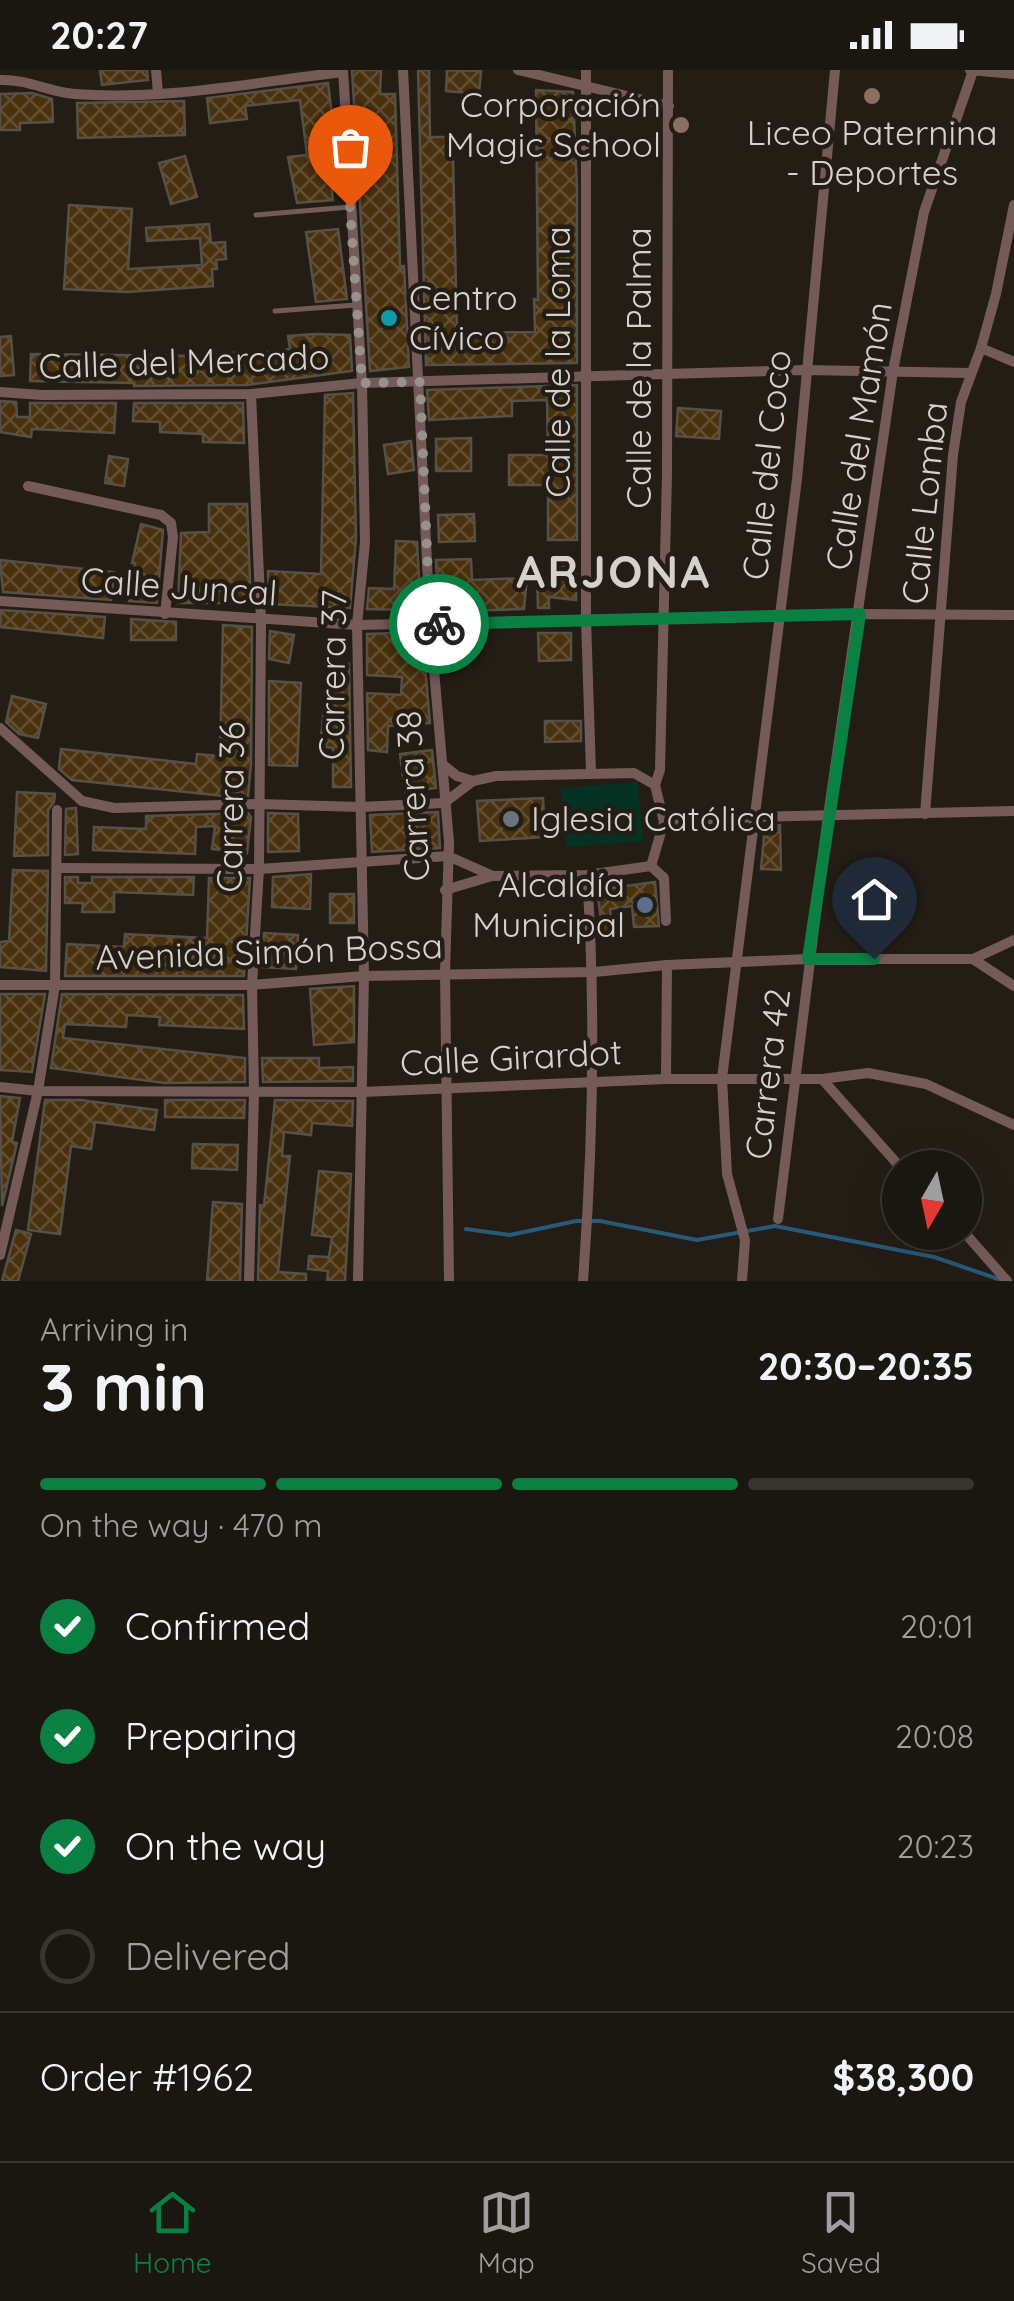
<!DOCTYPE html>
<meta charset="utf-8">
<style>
:root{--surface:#1a1610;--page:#27231e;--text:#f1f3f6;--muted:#9f9f9f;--line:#383530;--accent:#0b8043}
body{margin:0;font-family:Quicksand,sans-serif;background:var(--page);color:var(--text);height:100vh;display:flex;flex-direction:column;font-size:38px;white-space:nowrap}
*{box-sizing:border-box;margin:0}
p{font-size:32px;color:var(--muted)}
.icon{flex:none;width:55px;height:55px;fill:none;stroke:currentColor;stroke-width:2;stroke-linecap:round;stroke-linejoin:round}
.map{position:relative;height:1211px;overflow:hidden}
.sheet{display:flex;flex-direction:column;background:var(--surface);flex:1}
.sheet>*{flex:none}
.needle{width:65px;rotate:189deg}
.controls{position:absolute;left:882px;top:1080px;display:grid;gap:20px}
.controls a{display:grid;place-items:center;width:100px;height:100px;border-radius:50%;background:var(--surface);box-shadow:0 10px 40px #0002,0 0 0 2px var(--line);font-size:50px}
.pin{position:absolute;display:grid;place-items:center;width:85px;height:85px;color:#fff;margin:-102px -42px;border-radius:50% 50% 50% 0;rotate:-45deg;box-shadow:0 0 10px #0007}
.pin .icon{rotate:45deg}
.courier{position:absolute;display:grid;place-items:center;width:100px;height:100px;margin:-50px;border:8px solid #0b8043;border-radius:50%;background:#fff;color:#222;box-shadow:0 2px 12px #0007}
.summary em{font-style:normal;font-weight:700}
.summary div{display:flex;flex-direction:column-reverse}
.summary{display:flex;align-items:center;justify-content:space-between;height:170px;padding:0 40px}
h1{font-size:65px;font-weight:700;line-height:75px}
.bar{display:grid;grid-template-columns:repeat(4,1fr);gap:15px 10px;align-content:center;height:120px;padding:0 40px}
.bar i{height:12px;border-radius:8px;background:var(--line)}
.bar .current{background:var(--accent)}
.bar p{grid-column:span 4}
.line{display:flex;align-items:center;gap:25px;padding:0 40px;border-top:2px solid var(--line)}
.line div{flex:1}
ol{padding:0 40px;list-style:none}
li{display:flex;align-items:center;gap:30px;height:110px}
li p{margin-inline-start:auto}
li .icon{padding:10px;border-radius:50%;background:var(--accent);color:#fff;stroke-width:4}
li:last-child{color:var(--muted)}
li i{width:55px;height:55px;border:5px solid var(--line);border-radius:50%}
.status{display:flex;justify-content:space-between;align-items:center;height:70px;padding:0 50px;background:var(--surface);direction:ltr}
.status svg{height:28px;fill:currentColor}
.tabs{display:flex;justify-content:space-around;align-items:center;height:140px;border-top:2px solid var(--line);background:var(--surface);font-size:28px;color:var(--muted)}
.tabs a{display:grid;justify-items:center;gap:5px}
.tabs .current{color:var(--accent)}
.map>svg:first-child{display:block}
.green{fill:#053222}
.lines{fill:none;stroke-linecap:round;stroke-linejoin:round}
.stream{stroke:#275a79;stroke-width:4}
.building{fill:url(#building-cross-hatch);stroke:#575048;stroke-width:2.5}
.lane{stroke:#745b59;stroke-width:5}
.street{stroke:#745b59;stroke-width:10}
.done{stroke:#97928c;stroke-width:10;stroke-dasharray:0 18}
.route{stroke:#0b8043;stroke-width:12}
.education-dot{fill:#8d6e63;stroke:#231d15;stroke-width:4}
.culture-dot{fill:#0f9aa8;stroke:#231d15;stroke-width:4}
.worship-dot{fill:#6b7280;stroke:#231d15;stroke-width:4}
.service-dot{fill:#5c6f8a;stroke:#231d15;stroke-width:4}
.labels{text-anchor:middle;stroke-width:9;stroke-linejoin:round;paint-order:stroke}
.poi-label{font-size:35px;fill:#d5d1cc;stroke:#231d15;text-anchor:end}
.street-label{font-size:35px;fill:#d5d1cc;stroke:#231d15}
.district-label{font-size:45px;font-weight:bold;letter-spacing:2.5px;fill:#d5d1cc;stroke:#231d15}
</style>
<div class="status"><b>20:27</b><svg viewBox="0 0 49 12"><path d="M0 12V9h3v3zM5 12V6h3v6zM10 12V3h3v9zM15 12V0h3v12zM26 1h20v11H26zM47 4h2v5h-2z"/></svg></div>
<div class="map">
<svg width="1014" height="1211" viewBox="0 0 1014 1211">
<defs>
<pattern id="building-cross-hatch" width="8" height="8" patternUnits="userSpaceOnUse" patternTransform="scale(2.5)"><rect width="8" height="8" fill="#49310e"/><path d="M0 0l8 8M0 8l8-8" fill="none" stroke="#624e30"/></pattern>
</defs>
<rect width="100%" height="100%" fill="#231d15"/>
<path class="green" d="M 638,712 L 643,771 L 566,777 L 561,718 Z"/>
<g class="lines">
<path class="stream" d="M 466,1159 L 510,1165 L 576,1151 L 600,1151 L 697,1170 L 775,1156 L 934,1187 L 1001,1210"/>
</g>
<g class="building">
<path d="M 100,0 L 147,0 L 148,10 L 102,15 Z"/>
<path d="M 352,0 L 381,0 L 380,24 L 395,24 L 400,196 L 404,196 L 409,297 L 370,301 Z"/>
<path d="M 418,0 L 429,0 L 430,67 L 446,67 L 446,86 L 453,86 L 457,263 L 535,262 L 534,229 L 538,230 L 536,20 L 573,22 L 577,119 L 577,293 L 426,295 Z"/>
<path d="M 447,0 L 481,1 L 479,24 L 446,21 Z"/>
<path d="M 328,13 L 340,110 L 331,111 L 333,130 L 297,133 L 288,87 L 307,85 L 300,30 L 245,36 L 247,49 L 210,53 L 207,28 Z"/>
<path d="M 32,23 L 52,29 L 53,52 L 20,53 L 20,60 L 0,60 L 0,24 Z"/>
<path d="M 184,31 L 185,65 L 78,68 L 77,33 Z"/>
<path d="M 185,86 L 197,127 L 171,134 L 159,93 Z"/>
<path d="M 69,135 L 132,139 L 128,199 L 202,195 L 200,168 L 147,171 L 146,158 L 209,154 L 211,173 L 225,172 L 226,189 L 216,190 L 217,199 L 212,199 L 213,216 L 127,222 L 64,219 Z"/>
<path d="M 338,159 L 347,229 L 316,232 L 306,162 Z"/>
<path d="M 315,264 L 350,265 L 352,301 L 247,315 L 134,316 L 134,313 L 30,311 L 31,284 L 202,286 L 241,282 L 242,285 L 290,279 L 288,266 Z"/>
<path d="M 11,266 L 14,305 L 0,306 L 0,267 Z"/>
<path d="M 577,315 L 577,470 L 548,470 L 548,415 L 509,415 L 509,385 L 548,385 L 547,330 L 512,331 L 512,346 L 429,350 L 427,320 Z"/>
<path d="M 353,323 L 356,468 L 350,538 L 269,534 L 268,501 L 321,504 L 325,325 Z"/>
<path d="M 0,331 L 16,332 L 17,347 L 30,347 L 30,333 L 116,333 L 114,363 L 32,359 L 31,367 L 0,362 Z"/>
<path d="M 134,333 L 243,333 L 244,373 L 203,372 L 203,364 L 160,362 L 160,352 L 133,351 Z"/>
<path d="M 678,338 L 721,341 L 719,369 L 676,366 Z"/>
<path d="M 471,368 L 471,401 L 436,401 L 436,369 Z"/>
<path d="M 411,371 L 414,400 L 388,404 L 384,375 Z"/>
<path d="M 109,386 L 128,389 L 124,416 L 105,413 Z"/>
<path d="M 209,434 L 247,434 L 251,533 L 178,533 L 181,463 L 209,462 Z"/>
<path d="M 474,444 L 475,471 L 439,472 L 438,445 Z"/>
<path d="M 141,454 L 163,460 L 157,533 L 129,531 L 135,493 L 132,493 Z"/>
<path d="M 396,471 L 417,472 L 421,545 L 404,545 L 404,540 L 367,539 L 369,518 L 394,519 Z"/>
<path d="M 556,487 L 577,490 L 576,530 L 549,527 L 549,538 L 538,538 L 537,508 L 553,507 Z"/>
<path d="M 471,489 L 472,510 L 527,508 L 524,539 L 438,542 L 436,490 Z"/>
<path d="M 0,490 L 114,502 L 111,530 L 3,522 Z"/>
<path d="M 1,540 L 105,547 L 103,568 L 0,557 Z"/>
<path d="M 131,549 L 176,552 L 176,570 L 131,570 Z"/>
<path d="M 223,555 L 252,557 L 251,694 L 248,726 L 224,726 L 72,710 L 59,699 L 61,679 L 196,694 L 197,684 L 220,686 Z"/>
<path d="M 270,561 L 294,565 L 289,593 L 269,589 Z"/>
<path d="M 422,562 L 430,653 L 388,656 L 387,682 L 368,680 L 367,623 L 401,625 L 402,607 L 367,605 L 367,564 Z"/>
<path d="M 538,563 L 571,563 L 571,590 L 539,591 Z"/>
<path d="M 329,592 L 349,594 L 351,717 L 333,717 L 333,678 L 320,676 Z"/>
<path d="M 269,611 L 301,613 L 297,696 L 269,695 Z"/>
<path d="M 12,626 L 46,634 L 38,668 L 19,664 L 6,652 Z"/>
<path d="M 545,651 L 581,651 L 581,671 L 545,672 Z"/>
<path d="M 432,680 L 436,718 L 405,722 L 400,684 Z"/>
<path d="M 17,722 L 55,724 L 54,732 L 48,740 L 48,785 L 14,786 Z"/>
<path d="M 543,728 L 545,767 L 480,771 L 477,731 Z"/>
<path d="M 76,738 L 78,784 L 65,785 L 66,739 Z"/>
<path d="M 438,742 L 440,778 L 372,782 L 370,745 Z"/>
<path d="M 248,743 L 251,747 L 247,783 L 212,779 L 215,756 L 196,757 L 195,784 L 93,780 L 94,757 L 146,759 L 146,746 Z"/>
<path d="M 268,743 L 298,744 L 299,781 L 268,782 Z"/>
<path d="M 780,755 L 781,800 L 761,799 L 765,756 Z"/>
<path d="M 13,800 L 48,801 L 46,901 L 0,897 L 0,872 L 9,871 Z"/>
<path d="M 311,804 L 310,839 L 272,837 L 273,807 Z"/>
<path d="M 65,807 L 78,807 L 78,813 L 92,813 L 92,807 L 194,807 L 193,825 L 114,822 L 114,842 L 82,842 L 83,833 L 65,833 Z"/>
<path d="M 209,808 L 250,808 L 244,906 L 65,906 L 67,874 L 124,877 L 125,864 L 207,868 Z"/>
<path d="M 655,812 L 659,856 L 634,857 L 632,836 L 610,839 L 613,863 L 603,864 L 597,820 Z"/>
<rect x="330" y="824" width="24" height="29"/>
<path d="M 264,863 L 298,865 L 296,899 L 262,897 Z"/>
<path d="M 354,916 L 354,972 L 314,975 L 310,919 Z"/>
<path d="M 0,924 L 45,924 L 32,1002 L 0,1000 Z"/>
<path d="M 62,924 L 243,925 L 244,959 L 159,955 L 160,947 L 127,945 L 126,957 L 65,954 L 63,968 L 245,988 L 245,1012 L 165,1013 L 51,998 Z"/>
<path d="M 262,988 L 319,988 L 319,998 L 353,997 L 353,1011 L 263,1012 Z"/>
<path d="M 0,1026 L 20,1028 L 12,1072 L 17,1073 L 2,1136 Z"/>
<path d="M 45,1030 L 81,1030 L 157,1040 L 154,1060 L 95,1052 L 91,1079 L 71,1076 L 60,1164 L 28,1160 Z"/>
<path d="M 165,1030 L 245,1030 L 244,1048 L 165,1047 Z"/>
<path d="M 275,1030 L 353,1031 L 352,1056 L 312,1053 L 311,1065 L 284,1062 L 282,1086 L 290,1086 L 278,1202 L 306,1204 L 306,1211 L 258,1211 L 260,1135 L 264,1136 Z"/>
<path d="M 193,1074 L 238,1075 L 237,1100 L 192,1098 Z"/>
<path d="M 319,1101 L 351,1104 L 345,1211 L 327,1211 L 328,1201 L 308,1199 L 309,1186 L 329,1187 L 332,1167 L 312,1165 Z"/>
<path d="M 213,1132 L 242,1134 L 240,1211 L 207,1211 Z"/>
<path d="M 16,1160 L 31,1164 L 18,1211 L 2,1211 Z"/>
</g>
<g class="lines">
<g class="lane">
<path d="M 256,145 L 350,137"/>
<path d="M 275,241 L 356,235"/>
</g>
<g class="street">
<path d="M 156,0 L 158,23"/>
<path d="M 343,0 L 362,313 L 365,472 L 357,555 L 364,906 L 358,1211"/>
<path d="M 403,0 L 430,554 L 449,772 L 445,903 L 449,1211"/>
<path d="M 518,0 L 669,36"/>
<path d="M 586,0 L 586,549 L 591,703"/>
<path d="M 970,0 L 1014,4"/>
<path d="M 0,10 C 27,9 49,22 75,24 C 164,31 255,12 343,2"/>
<path d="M 981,278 L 1014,292"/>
<path d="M 0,322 L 42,325 L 251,324 L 362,313 L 665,304 L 805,300 L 970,303"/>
<path d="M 28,416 L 161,445 L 171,453 L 173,467 L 165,544"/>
<path d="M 0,531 L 357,555 L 860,544 L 1014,545"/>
<path d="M 0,658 L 82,731 L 114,738 L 259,734 L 360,737 L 444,733 L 473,711 L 496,706 L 634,703 L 655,715 L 664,752 L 651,796 L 587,805 L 493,806 L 448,786 L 259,799 L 58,798"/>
<path d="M 442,694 L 457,706 L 473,711"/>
<path d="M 655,715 L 660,700 L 667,404 L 668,0"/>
<path d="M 925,744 L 953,385 L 961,332 L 981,278 L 996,224 L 1014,135"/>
<path d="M 664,752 L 756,747 L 1014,741"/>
<path d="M 651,796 L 664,808 L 666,851"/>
<path d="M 445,820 L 492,806"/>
<path d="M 973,889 L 1014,916"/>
<path d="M 0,915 L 252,915 L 364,906 L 594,902 L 667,895 L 808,889 L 973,889 L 1014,870"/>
<path d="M 666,1009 L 667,895"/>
<path d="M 822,1009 L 901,1098"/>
<path d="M 0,1017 L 38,1021 L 362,1022 L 666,1009 L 822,1009 L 868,1003 L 926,1014 L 1014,1055"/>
<path d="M 778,1149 L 828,746 L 893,301 L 924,142 L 973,1"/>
<path d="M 964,1162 L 1007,1211"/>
<path d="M 0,1185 L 38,1021 L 55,915 L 57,740"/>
<path d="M 249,1211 L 254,1022 L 252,915 L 259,799 L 261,551 L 251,324"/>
<path d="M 583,1211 C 593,1075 596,941 587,805"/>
<path d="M 742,1211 L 745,1170 L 727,1104 L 722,1008 L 797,409 L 835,0"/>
</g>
</g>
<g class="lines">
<path class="done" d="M 350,137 L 362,313 L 420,312 L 430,554 L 439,554"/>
<path class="route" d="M 439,554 L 860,544 L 808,889 L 874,889"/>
</g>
<g class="education-dot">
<circle cx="872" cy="26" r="10"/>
<circle cx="681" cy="55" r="10"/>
</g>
<circle class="culture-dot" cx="389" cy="248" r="10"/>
<circle class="worship-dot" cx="511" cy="749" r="10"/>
<circle class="service-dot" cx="645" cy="835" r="10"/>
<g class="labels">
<g class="poi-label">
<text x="661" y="47">Corporación<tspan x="661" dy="40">Magic School</tspan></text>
<text x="872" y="75" text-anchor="middle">Liceo Paternina<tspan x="872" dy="40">- Deportes</tspan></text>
<text x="409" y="240" text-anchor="start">Centro<tspan x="409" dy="40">Cívico</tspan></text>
<text x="531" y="761" text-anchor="start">Iglesia Católica</text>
<text x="625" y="827">Alcaldía<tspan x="625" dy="40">Municipal</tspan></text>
</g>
<g class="street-label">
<text transform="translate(184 292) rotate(-2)" y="12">Calle del Mercado</text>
<text transform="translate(558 292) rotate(-90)" y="12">Calle de la Loma</text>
<text transform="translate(639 298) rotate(-90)" y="12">Calle de la Palma</text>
<text transform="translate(859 366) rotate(-81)" y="12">Calle del Mamón</text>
<text transform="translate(767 395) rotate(-84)" y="12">Calle del Coco</text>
<text transform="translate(925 433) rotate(-84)" y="12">Calle Lomba</text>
<text transform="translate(179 517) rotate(4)" y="12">Calle Juncal</text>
<text transform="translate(333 605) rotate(-89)" y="12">Carrera 37</text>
<text transform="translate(413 726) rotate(-93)" y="12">Carrera 38</text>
<text transform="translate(231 737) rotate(-89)" y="12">Carrera 36</text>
<text transform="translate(269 882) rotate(-2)" y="12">Avenida Simón Bossa</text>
<text transform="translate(511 988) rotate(-3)" y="12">Calle Girardot</text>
<text transform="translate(768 1004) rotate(-83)" y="12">Carrera 42</text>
</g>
<g class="district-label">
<text x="614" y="518">ARJONA</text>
</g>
</g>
</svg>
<div class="controls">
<a><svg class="needle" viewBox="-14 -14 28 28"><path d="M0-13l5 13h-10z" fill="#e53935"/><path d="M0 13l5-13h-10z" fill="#9f9f9f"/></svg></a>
</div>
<div class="pin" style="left:350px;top:137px;background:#ea580c"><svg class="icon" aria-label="bag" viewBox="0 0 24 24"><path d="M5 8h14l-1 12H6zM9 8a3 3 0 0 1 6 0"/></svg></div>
<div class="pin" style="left:874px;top:889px;background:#1f2937"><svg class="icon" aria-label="home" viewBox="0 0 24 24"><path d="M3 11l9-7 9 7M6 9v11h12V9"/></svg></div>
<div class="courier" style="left:439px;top:554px"><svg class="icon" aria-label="bike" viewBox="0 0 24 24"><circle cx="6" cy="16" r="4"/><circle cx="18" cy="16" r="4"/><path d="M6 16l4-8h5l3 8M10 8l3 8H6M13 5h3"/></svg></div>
</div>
<section class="sheet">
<div class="summary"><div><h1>3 min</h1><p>Arriving in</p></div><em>20:30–20:35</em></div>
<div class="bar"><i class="current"></i><i class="current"></i><i class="current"></i><i></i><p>On the way · 470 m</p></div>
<ol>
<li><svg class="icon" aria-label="check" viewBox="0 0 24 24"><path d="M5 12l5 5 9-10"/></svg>Confirmed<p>20:01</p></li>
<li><svg class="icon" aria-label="check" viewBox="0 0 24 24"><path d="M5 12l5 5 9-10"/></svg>Preparing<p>20:08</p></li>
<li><svg class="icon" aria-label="check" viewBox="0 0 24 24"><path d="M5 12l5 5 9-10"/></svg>On the way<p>20:23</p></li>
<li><i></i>Delivered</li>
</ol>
<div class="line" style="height:130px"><div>Order #1962</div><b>$38,300</b></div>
</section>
<nav class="tabs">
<a class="current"><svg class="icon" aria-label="home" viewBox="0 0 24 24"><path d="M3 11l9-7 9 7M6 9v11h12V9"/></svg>Home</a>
<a><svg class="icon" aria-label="map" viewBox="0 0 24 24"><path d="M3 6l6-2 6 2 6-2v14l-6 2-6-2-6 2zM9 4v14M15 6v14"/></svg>Map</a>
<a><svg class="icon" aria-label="saved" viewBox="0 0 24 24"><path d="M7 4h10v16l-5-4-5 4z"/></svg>Saved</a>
</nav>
